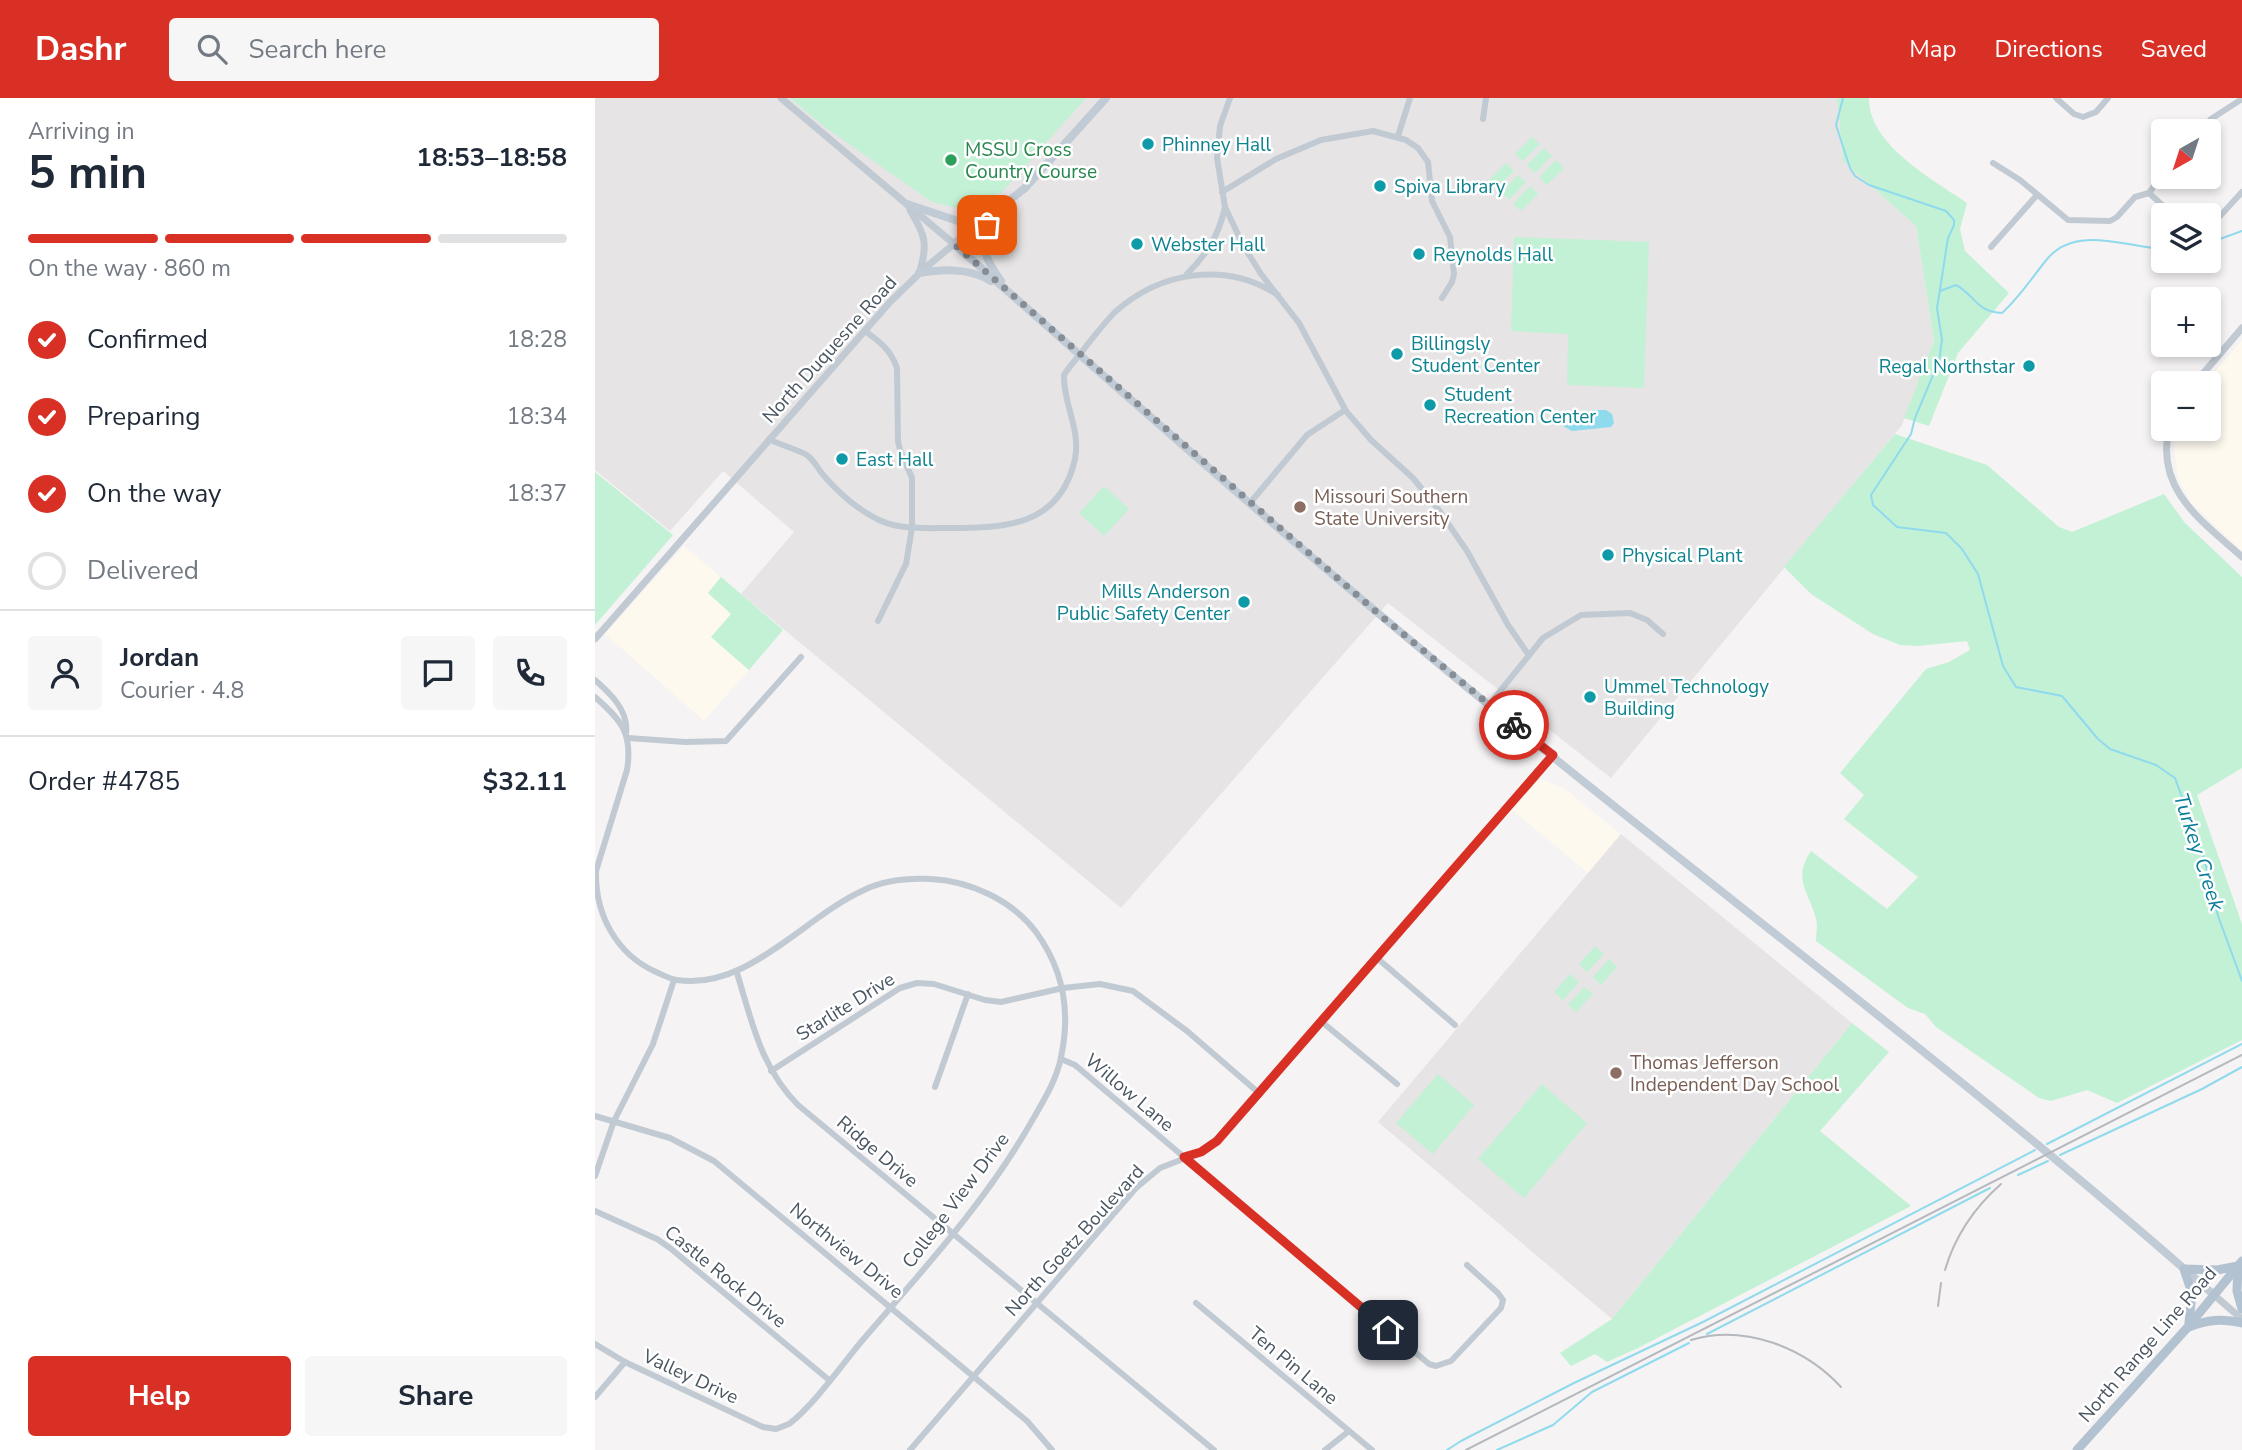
<!DOCTYPE html>
<meta charset="utf-8">
<style>
:root{--surface:#fff;--page:#f6f6f7;--text:#1f2937;--muted:#747a83;--line:#e0e1e3;--accent:#d93025}
body{margin:0;font-family:"Nunito Sans",sans-serif;background:var(--page);color:var(--text);height:100vh;display:flex;flex-direction:column;font-size:26px;white-space:nowrap}
*{box-sizing:border-box;margin:0}
p{font-size:23px;color:var(--muted)}
.icon{flex:none;width:38px;height:38px;fill:none;stroke:currentColor;stroke-width:2;stroke-linecap:round;stroke-linejoin:round}
.map{position:relative;flex:1;overflow:hidden}
.panel{display:flex;flex-direction:column;background:var(--surface);width:595px}
.panel>*{flex:none}
.needle{width:46px;rotate:219deg}
.controls{position:absolute;left:1556px;top:21px;display:grid;gap:14px}
.controls a{display:grid;place-items:center;width:70px;height:70px;border-radius:7px;background:var(--surface);box-shadow:0 4px 10px #0003;font-size:35px}
.pin{position:absolute;display:grid;place-items:center;width:60px;height:60px;color:#fff;margin:-30px;border-radius:14px;box-shadow:0 4px 10px #0006}
.courier{position:absolute;display:grid;place-items:center;width:70px;height:70px;margin:-35px;border:5px solid #d93025;border-radius:50%;background:#fff;color:#222;box-shadow:0 2px 9px #0007}
.head em{font-style:normal;font-weight:700}
.head div{display:flex;flex-direction:column-reverse}
.head{display:flex;align-items:center;justify-content:space-between;height:119px;padding:0 28px}
h1{font-size:46px;font-weight:700;line-height:52px}
.bar{display:grid;grid-template-columns:repeat(4,1fr);gap:10px 7px;align-content:center;height:84px;padding:0 28px}
.bar i{height:9px;border-radius:5px;background:var(--line)}
.bar .current{background:var(--accent)}
.bar p{grid-column:span 4}
.line{display:flex;align-items:center;gap:18px;padding:0 28px;border-top:2px solid var(--line)}
.line div{flex:1}
.round{display:grid;place-items:center;flex:none;width:74px;height:74px;border-radius:7px;background:var(--page)}
ol{padding:0 28px;list-style:none}
li{display:flex;align-items:center;gap:21px;height:77px}
li p{margin-inline-start:auto}
li .icon{padding:7px;border-radius:50%;background:var(--accent);color:#fff;stroke-width:4}
li:last-child{color:var(--muted)}
li i{width:38px;height:38px;border:4px solid var(--line);border-radius:50%}
.button{display:flex;gap:14px;margin-top:auto;padding:14px 28px}
.button a{flex:1;height:80px;border-radius:7px;background:var(--accent);color:#fff;font-size:28px;font-weight:700;line-height:80px;text-align:center}
.button a+a{background:var(--page);color:var(--text)}
header{display:flex;align-items:center;gap:42px;box-sizing:border-box;height:98px;padding:0 35px;background:var(--accent);color:#fff}
header strong{font-size:33px}
nav{display:flex;gap:38px;margin-inline-start:auto;font-size:24px}
.search{width:490px;height:63px;background:var(--page);display:flex;align-items:center;gap:18px;box-sizing:border-box;padding:0 24px;border-radius:7px;color:var(--muted);font-size:26px}
main{display:flex;flex:1;min-height:0}
.map>svg:first-child{display:block}
.commercial{fill:#fdf9ef}
.education{fill:#e6e4e5}
.green{fill:#c3f1d5}
.water{fill:#90daee}
.lines{fill:none;stroke-linecap:round;stroke-linejoin:round}
.stream{stroke:#90daee;stroke-width:2}
.minor{stroke:#c1cad2;stroke-width:6}
.tertiary{stroke:#c1cad2;stroke-width:7}
.secondary{stroke:#c1cbd6;stroke-width:8}
.primary{stroke:#b3c2d1;stroke-width:9}
.rail{stroke:#b5b8bd;stroke-width:2}
.done{stroke:#868d94;stroke-width:7;stroke-dasharray:0 12.6}
.route{stroke:#d93025;stroke-width:9}
.culture-dot{fill:#0f9aa8;stroke:#fff;stroke-width:2.5}
.leisure-dot{fill:#2e9e5b;stroke:#fff;stroke-width:2.5}
.education-dot{fill:#8d6e63;stroke:#fff;stroke-width:2.5}
.labels{text-anchor:middle;stroke-width:5;stroke-linejoin:round;paint-order:stroke}
.culture-label{font-size:19px;fill:#0d838f;stroke:#fff;text-anchor:start}
.leisure-label{font-size:19px;fill:#27864d;stroke:#fff;text-anchor:start}
.street-label{font-size:19px;fill:#4a5661;stroke:#fff}
.education-label{font-size:19px;fill:#785e54;stroke:#fff;text-anchor:start}
.water-label{font-size:21px;font-style:italic;fill:#0c7c9b;stroke:#fff}
</style>
<header>
<strong>Dashr</strong>
<div class="search"><svg class="icon" aria-label="search" viewBox="0 0 24 24"><circle cx="10" cy="10" r="6"/><path d="M15 15l6 6"/></svg>Search here</div>
<nav><a>Map</a><a>Directions</a><a>Saved</a></nav>
</header>
<main>
<section class="panel">
<div class="head"><div><h1>5 min</h1><p>Arriving in</p></div><em>18:53–18:58</em></div>
<div class="bar"><i class="current"></i><i class="current"></i><i class="current"></i><i></i><p>On the way · 860 m</p></div>
<ol>
<li><svg class="icon" aria-label="check" viewBox="0 0 24 24"><path d="M5 12l5 5 9-10"/></svg>Confirmed<p>18:28</p></li>
<li><svg class="icon" aria-label="check" viewBox="0 0 24 24"><path d="M5 12l5 5 9-10"/></svg>Preparing<p>18:34</p></li>
<li><svg class="icon" aria-label="check" viewBox="0 0 24 24"><path d="M5 12l5 5 9-10"/></svg>On the way<p>18:37</p></li>
<li><i></i>Delivered</li>
</ol>
<div class="line" style="height:126px"><a class="round"><svg class="icon" aria-label="person" viewBox="0 0 24 24"><circle cx="12" cy="8" r="4"/><path d="M4 21q1-7 8-7t8 7"/></svg></a><div><b>Jordan</b><p>Courier · 4.8</p></div><a class="round"><svg class="icon" aria-label="chat" viewBox="0 0 24 24"><path d="M4 5h16v11H9l-5 4z"/></svg></a><a class="round"><svg class="icon" aria-label="phone" viewBox="0 0 24 24"><path d="M5 4h4l2 5-3 2q2 4 5 5l2-3 5 2v4C11 20 4 13 5 4z"/></svg></a></div>
<div class="line" style="height:91px"><div>Order #4785</div><b>$32.11</b></div>
<div class="button"><a>Help</a><a>Share</a></div>
</section>
<div class="map">
<svg width="1647" height="1352" viewBox="0 0 1647 1352">
<rect width="100%" height="100%" fill="#f5f3f3"/>
<g class="commercial">
<path d="M 1647,242 L 1647,453 L 1596,405 L 1583,380 L 1579,350 L 1582,331 L 1614,331 L 1614,285 L 1610,285 Z"/>
<path d="M 89,448 L 126,479 L 113,495 L 137,516 L 117,539 L 154,572 L 109,623 L 10,536 Z"/>
<path d="M 945,680 L 970,691 L 1026,736 L 993,775 L 917,712 Z"/>
</g>
<g class="education">
<path d="M 0,0 L 1242,0 L 1248,63 L 1321,128 L 1339,243 L 1307,327 L 1016,680 L 793,505 L 526,810 L 146,496 L 199,434 L 128,373 L 75,433 L 0,372 Z"/>
<path d="M 1026,736 L 1257,925 L 1017,1221 L 783,1024 Z"/>
</g>
<g class="green">
<path d="M 195,0 L 491,0 L 406,95 L 362,110 L 337,104 L 231,30 Z"/>
<path d="M 1242,0 L 1274,0 C 1273,47 1339,82 1372,105 L 1365,131 L 1370,153 L 1414,195 L 1363,255 L 1334,328 L 1309,320 L 1339,243 L 1321,128 L 1248,63 Z"/>
<path d="M 937,39 L 945,46 L 928,63 L 920,56 Z"/>
<path d="M 949,50 L 957,58 L 940,75 L 932,67 Z"/>
<path d="M 961,62 L 969,70 L 952,87 L 944,79 Z"/>
<path d="M 911,65 L 919,73 L 902,90 L 894,82 Z"/>
<path d="M 923,77 L 931,84 L 914,102 L 906,94 Z"/>
<path d="M 935,88 L 943,96 L 926,113 L 918,106 Z"/>
<path d="M 919,139 L 1054,144 L 1049,290 L 972,287 L 973,236 L 916,233 Z"/>
<path d="M 1300,336 L 1392,367 L 1464,429 L 1477,434 L 1569,396 L 1590,425 L 1647,479 L 1647,670 L 1602,697 L 1647,826 L 1647,942 L 1522,1005 L 1492,992 L 1456,1003 L 1444,1000 L 1341,929 L 1330,916 L 1313,910 L 1221,843 C 1221,836 1223,827 1221,821 C 1214,793 1197,782 1216,753 L 1292,811 L 1323,779 L 1249,721 L 1269,697 L 1245,675 L 1331,571 L 1354,564 L 1375,552 L 1372,543 L 1323,548 L 1305,547 L 1278,536 L 1216,496 L 1189,469 Z"/>
<path d="M 0,374 L 78,437 L 0,527 Z"/>
<path d="M 509,388 L 534,411 L 509,438 L 484,415 Z"/>
<path d="M 126,479 L 188,532 L 154,572 L 116,539 L 136,516 L 113,495 Z"/>
<path d="M 1000,848 L 1009,856 L 992,874 L 984,866 Z"/>
<path d="M 1014,861 L 1022,869 L 1006,887 L 998,879 Z"/>
<path d="M 975,876 L 984,884 L 968,902 L 959,894 Z"/>
<path d="M 989,889 L 998,896 L 981,914 L 973,907 Z"/>
<path d="M 1257,925 L 1294,954 L 1225,1033 L 1316,1108 L 1043,1250 L 1012,1264 L 1000,1256 L 976,1268 L 965,1255 L 1017,1221 Z"/>
<path d="M 843,976 L 879,1007 L 838,1056 L 801,1025 Z"/>
<path d="M 947,986 L 992,1025 L 929,1100 L 883,1061 Z"/>
</g>
<path class="water" d="M 1000,312 L 1011,312 L 1017,316 L 1019,325 L 1016,329 L 977,333 L 968,328 C 972,314 987,314 1000,312 Z"/>
<g class="lines">
<g class="stream">
<path d="M 1248,0 L 1241,27 L 1255,70 L 1260,78 L 1274,87 L 1351,113 L 1359,122 L 1359,127 L 1353,140 L 1344,198 L 1342,210 L 1347,242 L 1344,263 L 1320,320 L 1316,336 L 1276,397 L 1278,407 L 1302,429 L 1351,435 L 1367,451 L 1383,476 L 1408,568 L 1421,589 L 1467,598 L 1503,641 L 1515,651 L 1561,667 L 1580,680 L 1609,760 L 1623,818 L 1647,883"/>
<path d="M 1614,145 L 1647,133"/>
<path d="M 1345,193 L 1361,187 C 1380,197 1381,214 1407,215 C 1425,199 1438,178 1453,160 C 1481,127 1532,149 1568,151"/>
<path d="M 1452,1046 L 1647,946"/>
<path d="M 1465,1057 L 1607,991 L 1647,969"/>
<path d="M 1423,1077 L 1453,1063"/>
<path d="M 1112,1236 L 1395,1090"/>
<path d="M 852,1352 L 866,1343 L 979,1285 L 1108,1224 L 1440,1052"/>
<path d="M 902,1352 L 958,1327 L 997,1294 L 1094,1245"/>
</g>
<g class="minor">
<path d="M 635,0 L 625,28 L 622,60 L 630,109 L 648,147 L 666,176 L 704,225 L 751,313 L 776,342 L 818,380 L 843,411 L 872,453 L 913,527 L 933,556"/>
<path d="M 1461,0 L 1479,16 L 1488,19 L 1501,14 L 1513,0"/>
<path d="M 888,21 L 891,0"/>
<path d="M 1604,33 L 1616,21 L 1647,1"/>
<path d="M 803,38 L 815,0"/>
<path d="M 1398,65 L 1425,82 L 1473,122 L 1515,123 L 1522,119 L 1540,99 L 1554,95"/>
<path d="M 627,94 L 681,61 L 726,42 L 778,33 L 811,42 L 823,50 L 833,64 L 837,103 L 855,139 L 859,176 L 857,184 L 847,200"/>
<path d="M 1554,95 L 1578,117"/>
<path d="M 1554,95 L 1568,75"/>
<path d="M 1614,130 L 1647,94"/>
<path d="M 1396,149 L 1442,97"/>
<path d="M 592,176 C 612,156 624,137 630,109"/>
<path d="M 270,233 C 285,244 296,252 302,270 L 303,343 L 305,352 L 317,380 L 317,430 L 311,466 L 283,523"/>
<path d="M 174,341 C 182,346 210,354 213,358 C 220,363 224,373 230,379 C 245,396 263,412 284,422 C 305,432 330,430 353,430 C 409,430 465,429 480,361 C 486,331 468,306 469,277 C 476,266 485,257 492,247 C 501,236 510,224 520,214 C 566,173 631,163 683,197"/>
<path d="M 655,405 L 712,337 L 750,312"/>
<path d="M 0,582 C 15,595 34,613 31,635"/>
<path d="M 0,599 C 26,622 38,635 32,672 L 1,773 C 0,816 21,856 61,874 C 68,877 75,881 82,882 C 152,893 209,819 269,792 C 289,782 313,780 336,781 C 375,783 417,802 441,834 C 468,871 476,913 466,959 C 462,981 449,1002 438,1021 C 392,1103 327,1173 266,1244 C 246,1268 218,1308 194,1326 L 181,1331 L 168,1329 L 30,1264 L 0,1246"/>
<path d="M 894,607 L 948,540 L 986,517 L 1035,515 L 1052,522 L 1068,536"/>
<path d="M 33,640 L 90,644 L 131,643 L 206,559"/>
<path d="M 782,860 L 860,927"/>
<path d="M 142,875 C 157,924 166,970 203,1007 L 619,1352"/>
<path d="M 727,924 L 802,986"/>
<path d="M 466,961 L 480,967 L 834,1266 L 841,1268 L 856,1263 L 906,1210 L 908,1202 L 903,1195 L 872,1167"/>
<path d="M 176,973 L 305,890 L 322,885 L 339,886 L 390,902 L 406,904 L 468,890 L 505,886 L 538,893 L 592,933 L 665,996"/>
<path d="M 340,989 L 373,896"/>
<path d="M 0,1018 L 75,1040 L 119,1063 L 432,1323 L 457,1352"/>
<path d="M 0,1078 L 19,1023 L 58,946 L 79,882"/>
<path d="M 0,1113 L 62,1141 L 75,1150 L 234,1282"/>
<path d="M 601,1205 L 777,1352"/>
<path d="M 0,1299 L 30,1264"/>
<path d="M 315,1352 L 541,1090 L 565,1070 L 606,1054 L 622,1043 L 958,657"/>
<path d="M 730,1352 L 754,1333"/>
</g>
<g class="tertiary">
<path d="M 315,112 C 330,137 333,145 325,173"/>
<path d="M 1600,285 L 1647,230"/>
<path d="M 1574,331 C 1560,392 1607,423 1647,459"/>
<path d="M 0,541 L 295,204 L 330,170 L 359,146 L 186,0"/>
<path d="M 1619,1197 L 1647,1221"/>
</g>
<g class="secondary">
<path d="M 511,0 L 430,90 L 359,146 C 534,300 709,456 890,604 C 1132,802 1384,989 1619,1197"/>
<path d="M 312,106 L 363,123 L 394,118"/>
<path d="M 396,118 C 383,147 389,159 406,183"/>
<path d="M 324,175 C 349,171 374,170 396,183"/>
</g>
<g class="primary">
<path d="M 1594,1225 L 1597,1195 L 1589,1171 L 1622,1172 L 1643,1168 L 1642,1193 L 1647,1211"/>
<path d="M 1594,1229 C 1612,1222 1627,1220 1647,1225"/>
<path d="M 1482,1352 L 1592,1230 L 1647,1163"/>
</g>
<g class="rail">
<path d="M 1350,1172 C 1360,1138 1380,1109 1406,1086"/>
<path d="M 1343,1208 L 1346,1185"/>
<path d="M 1096,1242 C 1149,1226 1209,1249 1246,1289"/>
<path d="M 871,1352 L 1647,957"/>
</g>
</g>
<g class="lines">
<path class="done" d="M 392,127 L 397,117 L 359,146 L 785,517 L 919,627"/>
<path class="route" d="M 793,1232 L 589,1059 L 606,1054 L 622,1043 L 958,657 L 919,627"/>
</g>
<g class="culture-dot">
<circle cx="553" cy="46" r="7"/>
<circle cx="785" cy="88" r="7"/>
<circle cx="542" cy="146" r="7"/>
<circle cx="824" cy="156" r="7"/>
<circle cx="802" cy="256" r="7"/>
<circle cx="1434" cy="268" r="7"/>
<circle cx="835" cy="307" r="7"/>
<circle cx="247" cy="361" r="7"/>
<circle cx="1013" cy="457" r="7"/>
<circle cx="649" cy="504" r="7"/>
<circle cx="995" cy="599" r="7"/>
</g>
<circle class="leisure-dot" cx="356" cy="62" r="7"/>
<g class="education-dot">
<circle cx="705" cy="409" r="7"/>
<circle cx="1021" cy="975" r="7"/>
</g>
<g class="labels">
<g class="culture-label">
<text x="567" y="53">Phinney Hall</text>
<text x="799" y="95">Spiva Library</text>
<text x="556" y="153">Webster Hall</text>
<text x="838" y="163">Reynolds Hall</text>
<text x="816" y="252">Billingsly<tspan x="816" dy="22">Student Center</tspan></text>
<text x="1420" y="275" text-anchor="end">Regal Northstar</text>
<text x="849" y="303">Student<tspan x="849" dy="22">Recreation Center</tspan></text>
<text x="261" y="368">East Hall</text>
<text x="1027" y="464">Physical Plant</text>
<text x="635" y="500" text-anchor="end">Mills Anderson<tspan x="635" dy="22">Public Safety Center</tspan></text>
<text x="1009" y="595">Ummel Technology<tspan x="1009" dy="22">Building</tspan></text>
</g>
<g class="leisure-label">
<text x="370" y="58">MSSU Cross<tspan x="370" dy="22">Country Course</tspan></text>
</g>
<g class="street-label">
<text transform="translate(234 251) rotate(-48)" y="7">North Duquesne Road</text>
<text transform="translate(250 908) rotate(-32)" y="7">Starlite Drive</text>
<text transform="translate(535 994) rotate(40)" y="7">Willow Lane</text>
<text transform="translate(283 1053) rotate(40)" y="7">Ridge Drive</text>
<text transform="translate(360 1102) rotate(-53)" y="7">College View Drive</text>
<text transform="translate(479 1142) rotate(-48)" y="7">North Goetz Boulevard</text>
<text transform="translate(252 1152) rotate(39)" y="7">Northview Drive</text>
<text transform="translate(131 1178) rotate(39)" y="7">Castle Rock Drive</text>
<text transform="translate(1552 1246) rotate(-49)" y="7">North Range Line Road</text>
<text transform="translate(699 1267) rotate(40)" y="7">Ten Pin Lane</text>
<text transform="translate(96 1278) rotate(25)" y="7">Valley Drive</text>
</g>
<g class="education-label">
<text x="719" y="405">Missouri Southern<tspan x="719" dy="22">State University</tspan></text>
<text x="1035" y="971">Thomas Jefferson<tspan x="1035" dy="22">Independent Day School</tspan></text>
</g>
<g class="water-label">
<text transform="translate(1604 754) rotate(72)" y="7">Turkey Creek</text>
</g>
</g>
</svg>
<div class="controls">
<a><svg class="needle" viewBox="-14 -14 28 28"><path d="M0-13l5 13h-10z" fill="#e53935"/><path d="M0 13l5-13h-10z" fill="#747a83"/></svg></a>
<a><svg class="icon" aria-label="layers" viewBox="0 0 24 24"><path d="M12 4l9 5-9 5-9-5zM3 14l9 5 9-5"/></svg></a>
<a>+</a>
<a>−</a>
</div>
<div class="pin" style="left:392px;top:127px;background:#ea580c"><svg class="icon" aria-label="bag" viewBox="0 0 24 24"><path d="M5 8h14l-1 12H6zM9 8a3 3 0 0 1 6 0"/></svg></div>
<div class="pin" style="left:793px;top:1232px;background:#1f2937"><svg class="icon" aria-label="home" viewBox="0 0 24 24"><path d="M3 11l9-7 9 7M6 9v11h12V9"/></svg></div>
<div class="courier" style="left:919px;top:627px"><svg class="icon" aria-label="bike" viewBox="0 0 24 24"><circle cx="6" cy="16" r="4"/><circle cx="18" cy="16" r="4"/><path d="M6 16l4-8h5l3 8M10 8l3 8H6M13 5h3"/></svg></div>
</div>
</main>
